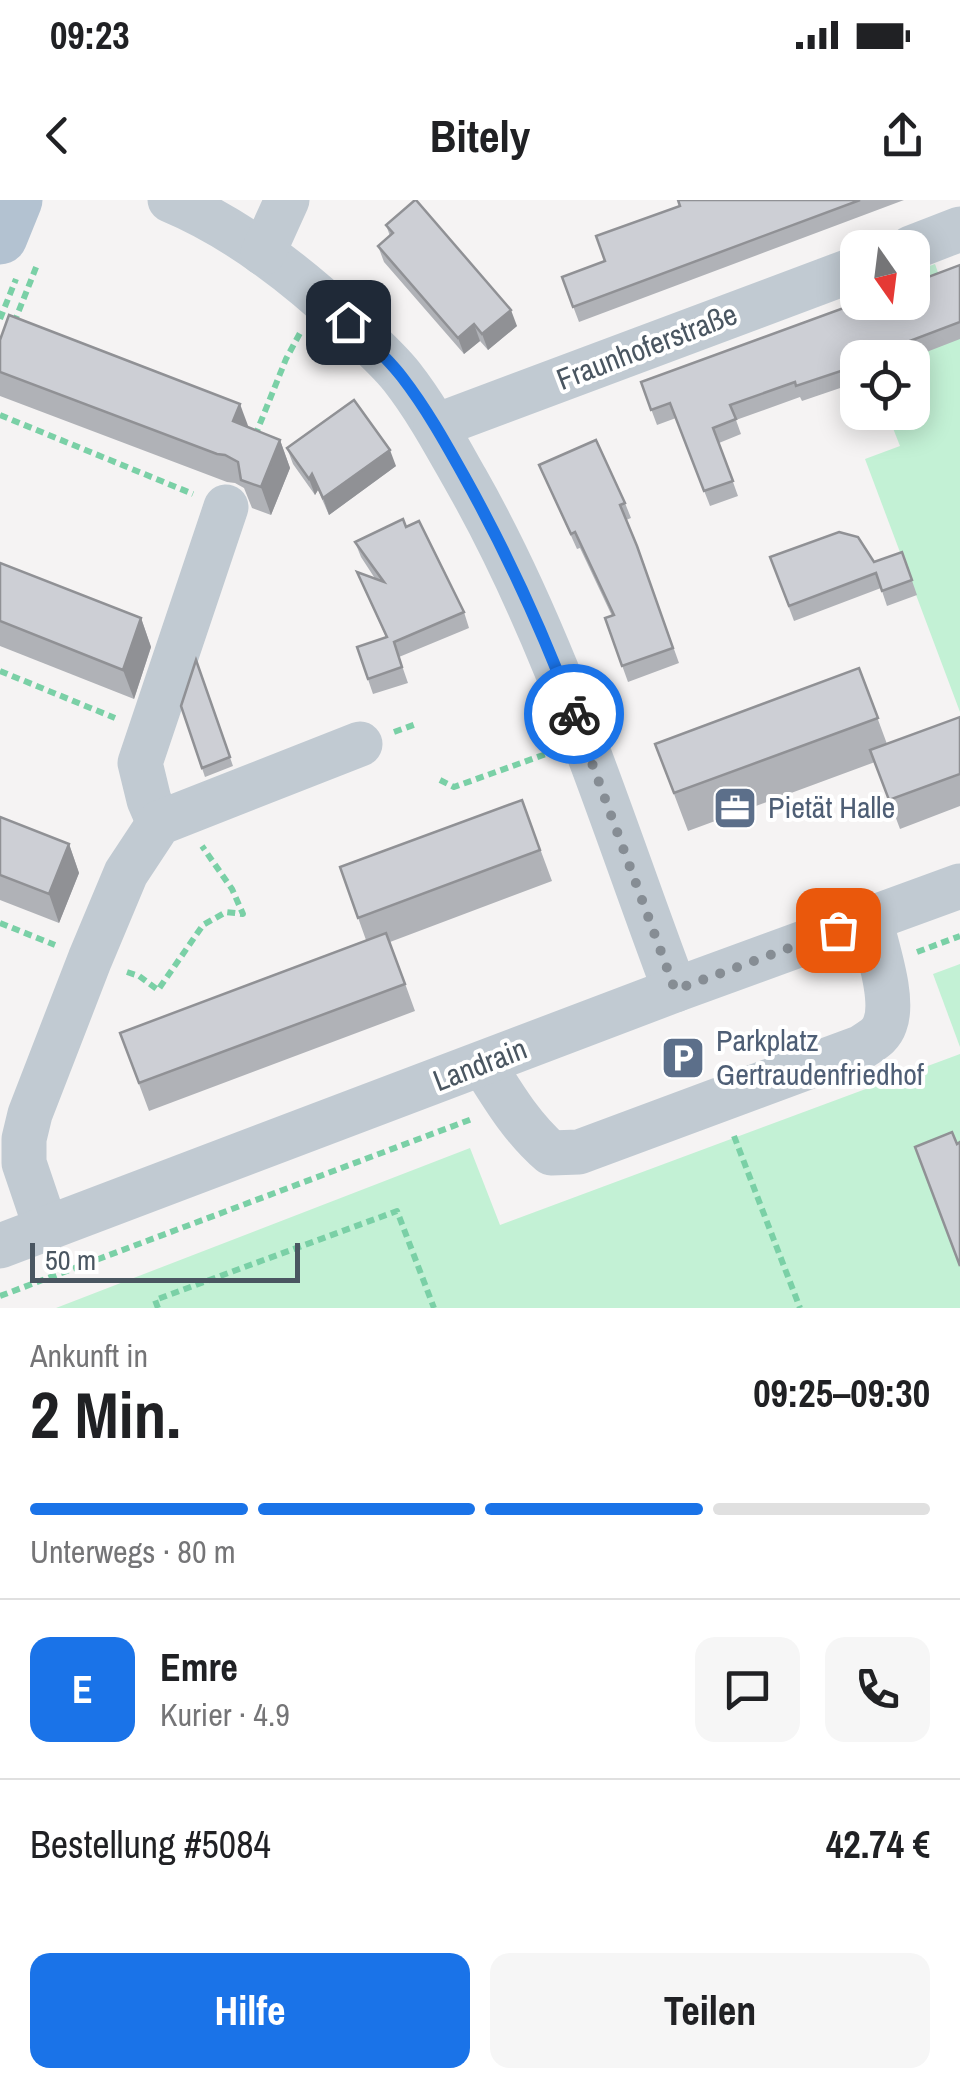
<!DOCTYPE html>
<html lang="de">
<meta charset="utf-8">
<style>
:root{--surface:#fff;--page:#f6f6f6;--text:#202124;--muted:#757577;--line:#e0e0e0;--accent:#1a73e8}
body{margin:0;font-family:"Archivo Narrow",sans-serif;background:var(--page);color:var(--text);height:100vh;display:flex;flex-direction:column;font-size:38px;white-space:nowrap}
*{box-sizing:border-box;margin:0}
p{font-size:32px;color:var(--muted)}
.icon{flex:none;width:55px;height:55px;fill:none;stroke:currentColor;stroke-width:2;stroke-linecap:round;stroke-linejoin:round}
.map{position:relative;height:1108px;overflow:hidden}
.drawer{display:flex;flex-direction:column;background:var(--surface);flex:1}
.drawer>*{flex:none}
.needle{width:65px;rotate:166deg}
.tools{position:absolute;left:840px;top:30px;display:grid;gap:20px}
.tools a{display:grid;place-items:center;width:90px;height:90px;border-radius:20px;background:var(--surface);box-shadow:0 5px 25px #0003;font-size:50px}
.scale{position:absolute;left:30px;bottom:25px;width:270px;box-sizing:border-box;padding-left:10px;border:5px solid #4a5661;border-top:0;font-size:28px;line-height:35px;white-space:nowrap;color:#4a5661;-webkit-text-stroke:8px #fff;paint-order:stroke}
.pin{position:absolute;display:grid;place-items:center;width:85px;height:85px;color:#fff;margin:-42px;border-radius:20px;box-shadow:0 5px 15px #0006}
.courier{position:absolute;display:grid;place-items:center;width:100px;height:100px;margin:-50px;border:8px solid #1a73e8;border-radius:50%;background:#fff;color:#222;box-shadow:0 2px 12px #0007}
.head em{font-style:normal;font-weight:700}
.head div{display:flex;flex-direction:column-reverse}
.head{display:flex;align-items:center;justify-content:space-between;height:170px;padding:0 30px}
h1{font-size:65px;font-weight:700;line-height:75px}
.bar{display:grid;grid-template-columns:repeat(4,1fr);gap:15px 10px;align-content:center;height:120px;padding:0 30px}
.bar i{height:12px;border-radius:8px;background:var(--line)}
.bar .current{background:var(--accent)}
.bar p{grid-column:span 4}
.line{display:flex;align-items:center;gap:25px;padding:0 30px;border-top:2px solid var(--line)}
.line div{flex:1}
.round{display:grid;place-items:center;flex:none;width:105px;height:105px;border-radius:20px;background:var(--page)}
.primary-button{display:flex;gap:20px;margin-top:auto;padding:20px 30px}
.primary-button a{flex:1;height:115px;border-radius:20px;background:var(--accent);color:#fff;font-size:40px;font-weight:700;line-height:115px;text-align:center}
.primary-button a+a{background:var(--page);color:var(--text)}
.status{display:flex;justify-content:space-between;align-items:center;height:70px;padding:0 50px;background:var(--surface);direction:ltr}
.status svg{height:28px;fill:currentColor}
header{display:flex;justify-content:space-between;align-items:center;height:130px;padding:0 30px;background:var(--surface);font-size:45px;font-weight:700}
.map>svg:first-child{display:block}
.green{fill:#c3f1d5}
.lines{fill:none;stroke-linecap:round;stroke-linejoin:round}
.path{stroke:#7ad0a6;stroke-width:6;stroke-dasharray:8 5;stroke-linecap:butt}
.minor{stroke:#c1cad2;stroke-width:45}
.major{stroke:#b3c2d1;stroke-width:55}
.wall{fill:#b0b2b7}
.shaded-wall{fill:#909195}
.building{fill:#cdcfd5;stroke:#909195;stroke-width:2.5}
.done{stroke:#868d94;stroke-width:10;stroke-dasharray:0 18}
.route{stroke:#1a73e8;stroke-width:12}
.labels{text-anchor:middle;stroke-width:8;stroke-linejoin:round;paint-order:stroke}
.street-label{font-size:30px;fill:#4a5661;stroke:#fff}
.service-label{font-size:30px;fill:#4e5e75;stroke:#fff;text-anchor:start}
</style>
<div class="status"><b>09:23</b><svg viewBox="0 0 49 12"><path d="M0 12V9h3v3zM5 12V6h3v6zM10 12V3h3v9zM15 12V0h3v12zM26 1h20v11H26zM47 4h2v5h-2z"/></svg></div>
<header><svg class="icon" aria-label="back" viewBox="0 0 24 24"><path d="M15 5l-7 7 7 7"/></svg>Bitely<svg class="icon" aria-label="share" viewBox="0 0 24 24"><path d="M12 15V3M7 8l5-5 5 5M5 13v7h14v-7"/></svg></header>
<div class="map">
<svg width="960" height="1108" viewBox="0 0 960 1108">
<rect width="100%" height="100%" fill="#f5f3f3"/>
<g class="green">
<path d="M 935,64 L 960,134 L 960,512 L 865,259 L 900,246 L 887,213 L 912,212 L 912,158 L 865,157 L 842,97 L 857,91 L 858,102 L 912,102 L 913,72 Z"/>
<path d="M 960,764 L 960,847 L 933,774 Z"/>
<path d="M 960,854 L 960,1108 L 56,1108 L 470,948 L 500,1025 Z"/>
</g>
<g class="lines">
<g class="path">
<path d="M 0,119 L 16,79"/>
<path d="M 14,123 L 37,65"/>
<path d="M 0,215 L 193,294"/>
<path d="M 255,236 L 286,159 L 300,133"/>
<path d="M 0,471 L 115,518"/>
<path d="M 394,532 L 416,524"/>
<path d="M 440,580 L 454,587 L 546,554"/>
<path d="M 0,723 L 55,745"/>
<path d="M 917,752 L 960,736"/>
<path d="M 127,772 L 139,776 L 158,790 L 203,725 L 226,712 L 243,714 L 232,689 L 202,646"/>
<path d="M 734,936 L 800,1108"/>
<path d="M 0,1096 L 472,919"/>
<path d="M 158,1108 L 155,1100 L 397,1011 L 434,1108"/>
</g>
<g class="minor">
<path d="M 170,0 C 237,28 296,74 349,124 C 367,141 387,158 402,177 C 427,209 446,245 466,280 C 557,440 610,618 675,790"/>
<path d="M 911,48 L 960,29"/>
<path d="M 263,53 L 287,0"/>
<path d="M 436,226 L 858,68"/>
<path d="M 159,623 L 149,600 L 140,563 L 226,307"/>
<path d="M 483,864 C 503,896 522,928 551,953 L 579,952 L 862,847 C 872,840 881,836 885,824 C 895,798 876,746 870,718"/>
<path d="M 46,1028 L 24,963 L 24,939 L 30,914 L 90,759 L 126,673 L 159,623 L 360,544"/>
<path d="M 0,1046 L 675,790 L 960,686"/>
</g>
<path class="major" d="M 0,37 L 15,0"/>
</g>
<g class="wall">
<path d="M 678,0 L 904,0 L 579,122 L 562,77 L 605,61 L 680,6 Z"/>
<path d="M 386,25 L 517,126 L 488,150 L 480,141 L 464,154 L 384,62 L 378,46 L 390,36 Z"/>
<path d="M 960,65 L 960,139 L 911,158 L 858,158 L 858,178 L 848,181 L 849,185 L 802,201 L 800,197 L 736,220 L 741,234 L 719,243 L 738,296 L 710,306 L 676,218 L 657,225 L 641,182 L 825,116 Z"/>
<path d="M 0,140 L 249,227 L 280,240 L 290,268 L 271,315 L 252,308 L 244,288 L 235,283 L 227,282 L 0,196 Z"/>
<path d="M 287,248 L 396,266 L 329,315 L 318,290 L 315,295 L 293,264 Z"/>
<path d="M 539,265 L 625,303 L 631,318 L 626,320 L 637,346 L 679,463 L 628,482 L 605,418 L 612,416 L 580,348 L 577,349 Z"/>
<path d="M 406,327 L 464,412 L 469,428 L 399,457 L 408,483 L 373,494 L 357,447 L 386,437 L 357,372 L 376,380 L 361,357 L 355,342 Z"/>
<path d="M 902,352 L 917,395 L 887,406 L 881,388 L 794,421 L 770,357 L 874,362 Z"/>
<path d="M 0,363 L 141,418 L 151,447 L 134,499 L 0,446 Z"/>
<path d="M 196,460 L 233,566 L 205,577 L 181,506 Z"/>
<path d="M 859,468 L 887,544 L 960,517 L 960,606 L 900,629 L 875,562 L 688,631 L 655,544 Z"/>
<path d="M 522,600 L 552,681 L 390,742 L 415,811 L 149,911 L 120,833 L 366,740 L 340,667 Z"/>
<path d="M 0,617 L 69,644 L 79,673 L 59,723 L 0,700 Z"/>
</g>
<g class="shaded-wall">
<path d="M 511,110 L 517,126 L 488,150 L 482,134 Z"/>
<path d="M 474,124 L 480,141 L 464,154 L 458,138 Z"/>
<path d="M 240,204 L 250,231 L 233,221 Z"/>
<path d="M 280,240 L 290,268 L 271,315 L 261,287 Z"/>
<path d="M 390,250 L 396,266 L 329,315 L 323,298 Z"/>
<path d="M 312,274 L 318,290 L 315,295 L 309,279 Z"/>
<path d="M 141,418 L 151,447 L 134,499 L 123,470 Z"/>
<path d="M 69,644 L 79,673 L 59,723 L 49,694 Z"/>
</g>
<g class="building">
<path d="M 415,0 L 416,0 L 511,110 L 482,134 L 474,124 L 458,138 L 378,46 L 393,33 L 386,25 Z"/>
<path d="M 678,0 L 860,0 L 573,107 L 562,77 L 605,61 L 596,36 L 680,6 Z"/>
<path d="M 960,65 L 960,122 L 865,158 L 858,158 L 858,160 L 842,166 L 844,170 L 796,186 L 795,182 L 730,205 L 736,219 L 713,228 L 733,281 L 704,291 L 670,203 L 651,210 L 641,182 L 860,102 L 912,102 L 912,83 Z"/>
<path d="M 9,115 L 240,204 L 233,221 L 280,240 L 261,287 L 241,280 L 238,262 L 225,255 L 217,254 L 0,172 L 0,140 Z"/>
<path d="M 354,200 L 390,250 L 323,298 L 312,274 L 309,279 L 287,248 Z"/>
<path d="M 596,240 L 625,303 L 620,305 L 637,346 L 673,448 L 622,466 L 605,418 L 614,415 L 575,332 L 571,334 L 539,265 Z"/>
<path d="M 403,319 L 406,327 L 419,321 L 464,412 L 394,442 L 402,467 L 368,479 L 357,447 L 387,437 L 357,372 L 384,382 L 355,342 Z"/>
<path d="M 839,332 L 858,337 L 874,362 L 902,352 L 912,380 L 882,391 L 876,373 L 789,406 L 770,357 Z"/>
<path d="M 0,363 L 141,418 L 123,470 L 0,421 Z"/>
<path d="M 196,460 L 230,557 L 202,568 L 181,506 Z"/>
<path d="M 859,468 L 878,518 L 674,593 L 655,544 Z"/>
<path d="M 960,517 L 960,574 L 889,600 L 870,550 Z"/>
<path d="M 522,600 L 540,650 L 358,718 L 340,667 Z"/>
<path d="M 0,617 L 69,644 L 49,694 L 0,675 Z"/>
<path d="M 386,733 L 405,784 L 139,883 L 120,833 Z"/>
<path d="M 952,932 L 957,944 L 960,942 L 960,1066 L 915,947 Z"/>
</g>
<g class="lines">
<path class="done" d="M 574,514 L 675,790 L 838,730"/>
<path class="route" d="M 348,122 C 367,140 387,157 402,177 C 426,208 445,242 464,276 C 507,353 543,432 574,514"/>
</g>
<defs>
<symbol id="office-square" viewBox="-11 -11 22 22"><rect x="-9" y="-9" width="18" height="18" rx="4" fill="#5c6f8a" stroke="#fff"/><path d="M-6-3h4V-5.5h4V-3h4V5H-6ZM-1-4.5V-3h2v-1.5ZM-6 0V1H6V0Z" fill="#fff"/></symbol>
<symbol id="parking-square" viewBox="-11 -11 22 22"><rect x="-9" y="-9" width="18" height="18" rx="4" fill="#5c6f8a" stroke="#fff"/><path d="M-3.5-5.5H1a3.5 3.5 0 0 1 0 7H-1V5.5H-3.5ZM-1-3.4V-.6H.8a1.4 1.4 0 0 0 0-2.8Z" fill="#fff"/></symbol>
</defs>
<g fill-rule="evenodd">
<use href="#office-square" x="710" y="583" width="50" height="50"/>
<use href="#parking-square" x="658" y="833" width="50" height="50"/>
</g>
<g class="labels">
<g class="street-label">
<text transform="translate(647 147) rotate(-21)" y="10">Fraunhoferstraße</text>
<text transform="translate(480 865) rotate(-21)" y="10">Landrain</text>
</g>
<g class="service-label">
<text x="768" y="618">Pietät Halle</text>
<text x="716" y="851">Parkplatz<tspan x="716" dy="34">Gertraudenfriedhof</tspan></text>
</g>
</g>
</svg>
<div class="tools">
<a><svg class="needle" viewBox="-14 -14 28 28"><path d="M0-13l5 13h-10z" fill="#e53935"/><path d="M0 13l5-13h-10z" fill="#757577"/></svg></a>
<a><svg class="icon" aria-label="locate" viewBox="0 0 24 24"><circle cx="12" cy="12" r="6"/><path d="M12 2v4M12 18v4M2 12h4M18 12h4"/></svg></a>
</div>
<div class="scale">50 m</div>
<div class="pin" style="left:838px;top:730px;background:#ea580c"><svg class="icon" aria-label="bag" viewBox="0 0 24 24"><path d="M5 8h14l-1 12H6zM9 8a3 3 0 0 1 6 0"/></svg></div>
<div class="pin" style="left:348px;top:122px;background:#1f2937"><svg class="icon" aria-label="home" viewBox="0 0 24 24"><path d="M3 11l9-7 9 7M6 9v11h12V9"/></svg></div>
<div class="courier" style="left:574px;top:514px"><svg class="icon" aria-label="bike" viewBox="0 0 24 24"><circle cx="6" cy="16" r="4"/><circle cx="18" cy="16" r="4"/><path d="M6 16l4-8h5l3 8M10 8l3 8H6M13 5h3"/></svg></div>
</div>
<section class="drawer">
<div class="head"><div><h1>2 Min.</h1><p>Ankunft in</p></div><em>09:25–09:30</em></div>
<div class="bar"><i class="current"></i><i class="current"></i><i class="current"></i><i></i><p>Unterwegs · 80 m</p></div>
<div class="line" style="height:180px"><b class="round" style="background:var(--accent);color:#fff">E</b><div><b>Emre</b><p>Kurier · 4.9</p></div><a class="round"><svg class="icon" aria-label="chat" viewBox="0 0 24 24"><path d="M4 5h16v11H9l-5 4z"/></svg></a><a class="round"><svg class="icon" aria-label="phone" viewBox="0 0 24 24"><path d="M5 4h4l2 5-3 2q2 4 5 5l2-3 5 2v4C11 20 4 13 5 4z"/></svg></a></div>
<div class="line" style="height:130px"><div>Bestellung #5084</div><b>42.74 €</b></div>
<div class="primary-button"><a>Hilfe</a><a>Teilen</a></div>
</section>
